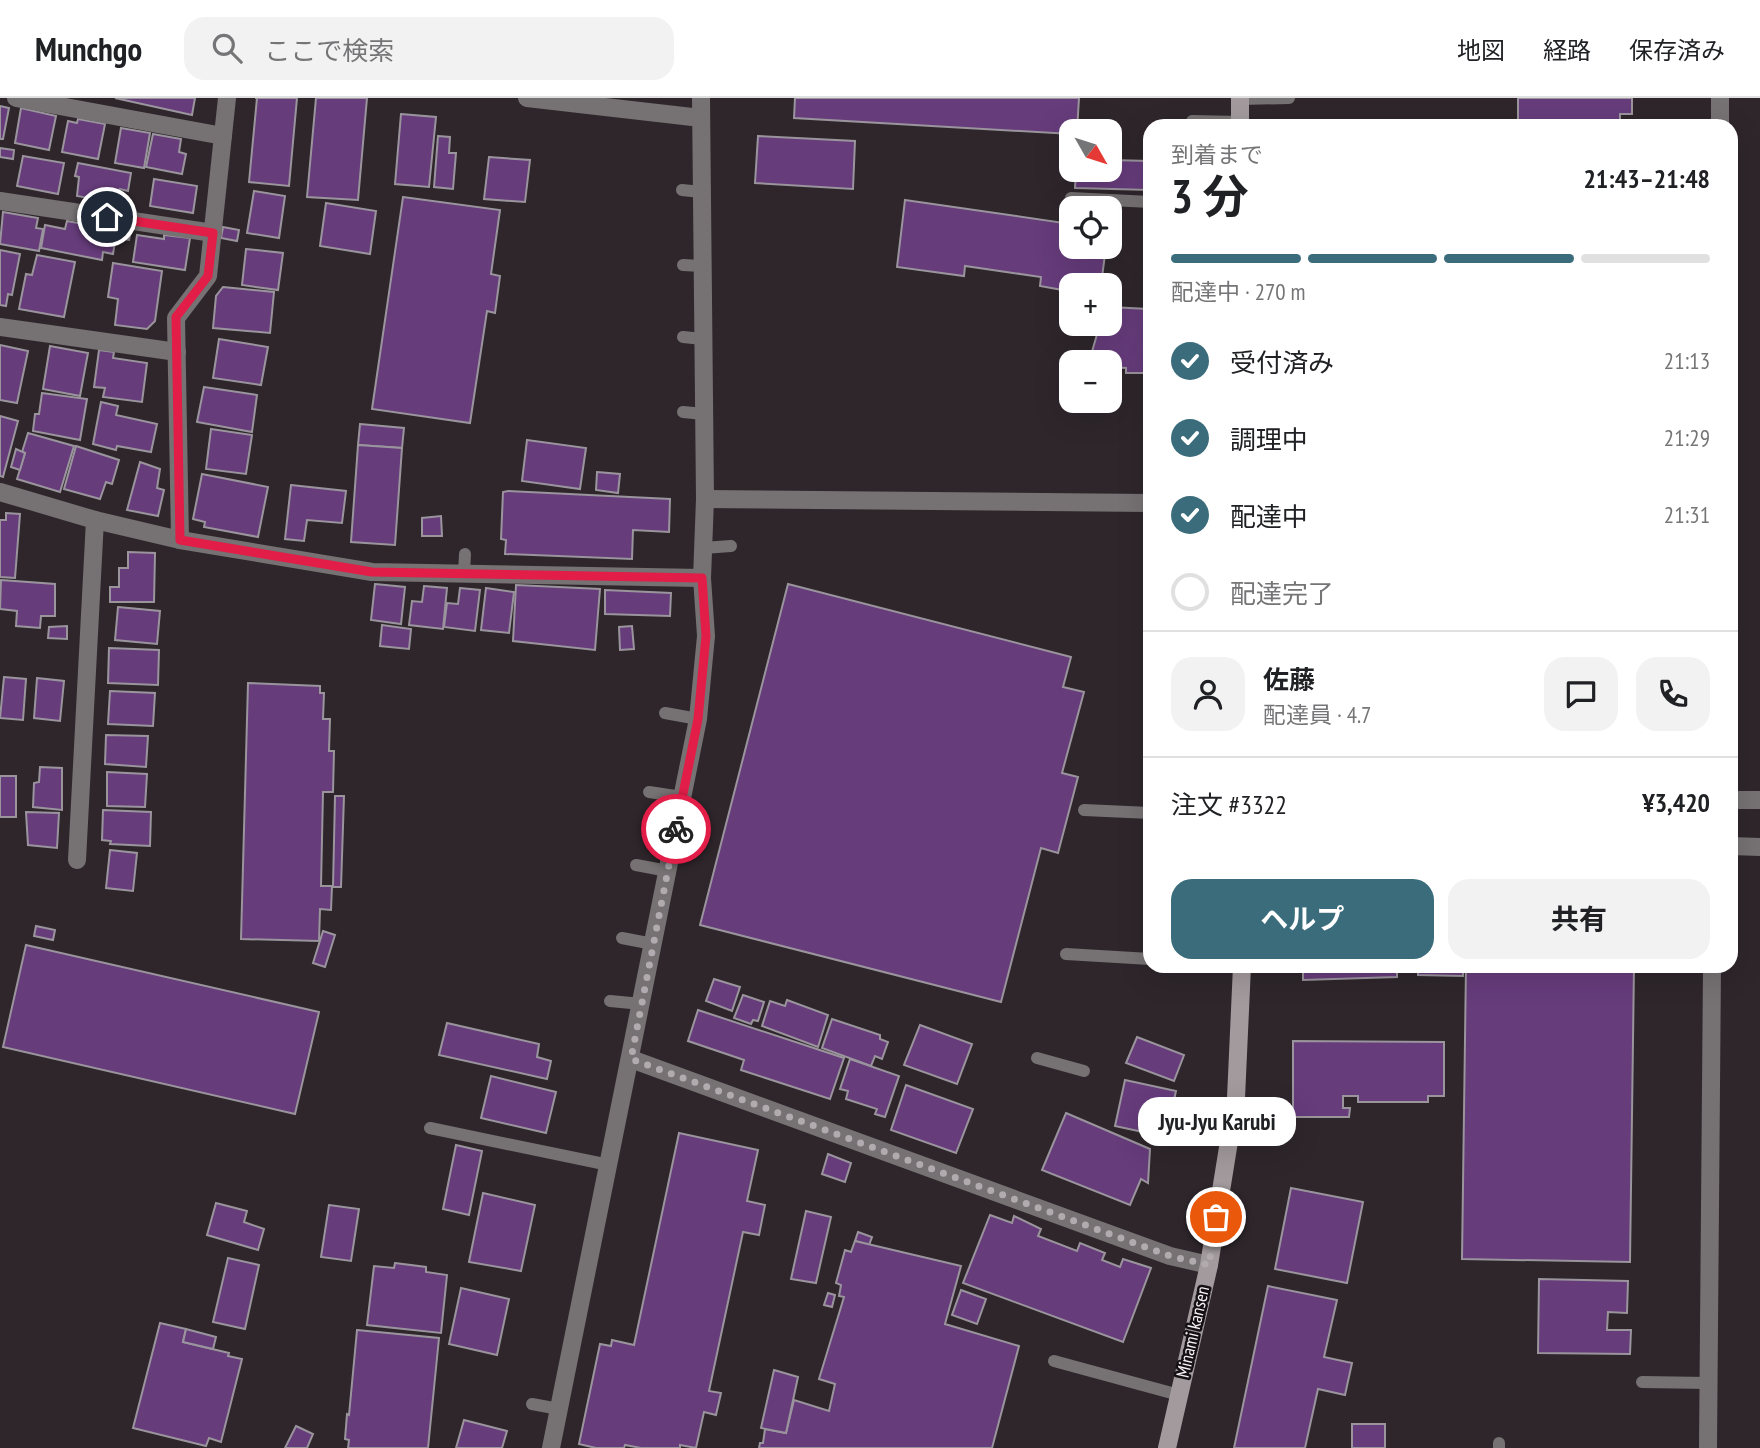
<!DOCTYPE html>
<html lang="ja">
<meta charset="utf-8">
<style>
:root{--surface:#fff;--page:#f2f2f2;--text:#202124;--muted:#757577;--line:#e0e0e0;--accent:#3a6c7b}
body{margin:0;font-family:"PT Sans Narrow","Noto Sans JP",sans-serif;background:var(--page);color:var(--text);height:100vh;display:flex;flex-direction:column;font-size:26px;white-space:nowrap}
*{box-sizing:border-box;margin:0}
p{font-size:23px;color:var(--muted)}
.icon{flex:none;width:38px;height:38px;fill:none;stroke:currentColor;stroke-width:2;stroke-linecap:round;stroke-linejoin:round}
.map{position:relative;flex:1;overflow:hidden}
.details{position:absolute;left:1143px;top:21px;width:595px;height:854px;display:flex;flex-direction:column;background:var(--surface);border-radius:21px;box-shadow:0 7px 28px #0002}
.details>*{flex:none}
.needle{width:46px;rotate:129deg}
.controls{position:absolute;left:1059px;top:21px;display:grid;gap:14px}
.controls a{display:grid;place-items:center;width:63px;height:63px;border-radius:14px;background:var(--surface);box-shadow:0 7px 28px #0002;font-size:35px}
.pin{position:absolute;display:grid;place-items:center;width:60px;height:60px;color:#fff;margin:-30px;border:4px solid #fff;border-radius:50%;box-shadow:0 2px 7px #0007}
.courier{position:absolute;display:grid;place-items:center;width:70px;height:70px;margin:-35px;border:5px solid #e11d48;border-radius:50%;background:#fff;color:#222;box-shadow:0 2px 9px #0007}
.bubble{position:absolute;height:49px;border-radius:21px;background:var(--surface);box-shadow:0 7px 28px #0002;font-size:23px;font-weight:700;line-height:49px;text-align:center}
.summary em{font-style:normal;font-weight:700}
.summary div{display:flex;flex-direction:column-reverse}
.summary{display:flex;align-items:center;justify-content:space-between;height:119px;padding:0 28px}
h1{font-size:46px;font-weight:700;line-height:52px}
.bar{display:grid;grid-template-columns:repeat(4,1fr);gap:10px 7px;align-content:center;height:84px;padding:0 28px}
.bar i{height:9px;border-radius:5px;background:var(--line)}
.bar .current{background:var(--accent)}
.bar p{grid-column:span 4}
.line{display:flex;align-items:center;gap:18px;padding:0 28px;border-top:2px solid var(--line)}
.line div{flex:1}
.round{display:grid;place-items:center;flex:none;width:74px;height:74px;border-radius:21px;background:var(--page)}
ol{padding:0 28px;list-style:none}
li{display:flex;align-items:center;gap:21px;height:77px}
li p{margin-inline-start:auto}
li .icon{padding:7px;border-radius:50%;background:var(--accent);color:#fff;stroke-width:4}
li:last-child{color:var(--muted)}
li i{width:38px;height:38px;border:4px solid var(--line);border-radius:50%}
.primary-button{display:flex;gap:14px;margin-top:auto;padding:14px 28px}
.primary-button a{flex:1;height:80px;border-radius:21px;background:var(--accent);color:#fff;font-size:28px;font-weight:700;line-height:80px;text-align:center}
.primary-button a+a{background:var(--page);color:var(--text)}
header{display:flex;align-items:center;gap:42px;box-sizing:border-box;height:98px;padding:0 35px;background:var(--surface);border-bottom:2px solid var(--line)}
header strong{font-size:33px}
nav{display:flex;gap:38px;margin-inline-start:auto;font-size:24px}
.search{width:490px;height:63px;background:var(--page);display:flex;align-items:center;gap:18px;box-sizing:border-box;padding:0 24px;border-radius:21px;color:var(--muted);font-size:26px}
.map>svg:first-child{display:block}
.building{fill:#663c7b;stroke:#9a949d;stroke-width:2}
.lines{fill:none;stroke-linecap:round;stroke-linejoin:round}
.service{stroke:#767172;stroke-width:12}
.minor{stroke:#767172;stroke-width:18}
.tertiary{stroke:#767172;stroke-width:18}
.secondary{stroke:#a29a9c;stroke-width:18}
.done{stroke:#b1abaf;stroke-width:7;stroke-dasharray:0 12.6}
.route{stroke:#e11d48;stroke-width:9}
.labels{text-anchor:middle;stroke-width:5;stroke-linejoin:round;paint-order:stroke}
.street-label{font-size:18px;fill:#f8f3f6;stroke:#141013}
</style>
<header>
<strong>Munchgo</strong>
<div class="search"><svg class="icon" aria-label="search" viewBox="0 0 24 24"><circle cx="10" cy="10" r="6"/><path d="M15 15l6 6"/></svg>ここで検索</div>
<nav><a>地図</a><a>経路</a><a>保存済み</a></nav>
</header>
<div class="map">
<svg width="1760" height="1350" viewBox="0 0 1760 1350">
<rect width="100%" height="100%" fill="#2e262b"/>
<g class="building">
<path d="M 115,0 L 195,0 L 192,17 Z"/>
<path d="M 255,0 L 297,0 L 289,88 L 249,84 L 257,0 Z"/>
<path d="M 316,0 L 367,0 L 358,102 L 307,99 Z"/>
<path d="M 795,0 L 1079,0 L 1077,33 L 1071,33 L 1071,36 L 794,20 Z"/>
<path d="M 1518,0 L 1632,0 L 1632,16 L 1620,16 L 1620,28 L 1518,28 Z"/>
<path d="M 0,8 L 9,10 L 3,41 L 0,41 Z"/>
<path d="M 21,10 L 56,18 L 49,52 L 15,45 Z"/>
<path d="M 401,16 L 436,19 L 429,89 L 395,86 Z"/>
<path d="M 78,21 L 105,26 L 98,61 L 62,54 L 68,23 L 77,25 Z"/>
<path d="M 1325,22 L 1398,24 L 1398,28 L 1325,28 Z"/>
<path d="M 121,30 L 150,35 L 144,70 L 115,65 Z"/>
<path d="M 153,36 L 181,41 L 179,54 L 186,56 L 182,76 L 146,69 Z"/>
<path d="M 438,38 L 450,39 L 449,55 L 456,55 L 453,91 L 434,89 Z"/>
<path d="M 758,38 L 855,43 L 853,91 L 755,85 Z"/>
<path d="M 0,50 L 14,52 L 13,61 L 0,59 Z"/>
<path d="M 23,58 L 64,65 L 58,96 L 17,88 Z"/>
<path d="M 489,59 L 530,62 L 525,104 L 484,101 Z"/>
<path d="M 1110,62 L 1150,63 L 1150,92 L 1075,90 L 1076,72 L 1110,72 Z"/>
<path d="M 78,65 L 131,75 L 128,93 L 120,91 L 117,105 L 77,98 L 79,79 L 75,78 Z"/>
<path d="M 154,81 L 197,88 L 193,115 L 150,108 Z"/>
<path d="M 254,93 L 285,98 L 279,140 L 247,135 Z"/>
<path d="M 403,99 L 500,112 L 491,176 L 500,178 L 495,215 L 487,213 L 470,325 L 372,311 Z"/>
<path d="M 905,102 L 1071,126 L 1071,149 L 1106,149 L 1101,187 L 1070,184 L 1068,193 L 1040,188 L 1041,179 L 965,168 L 964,178 L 897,169 Z"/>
<path d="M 326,105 L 376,113 L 370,156 L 320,148 Z"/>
<path d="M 3,114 L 38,120 L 36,130 L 43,131 L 39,153 L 0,146 Z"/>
<path d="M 67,123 L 117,132 L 113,156 L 103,154 L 102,162 L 41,150 L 45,127 L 65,131 Z"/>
<path d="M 223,129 L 239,132 L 237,143 L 221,140 Z"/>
<path d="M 117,130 L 131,133 L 129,142 L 115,140 Z"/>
<path d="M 137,137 L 164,141 L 164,137 L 190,140 L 185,172 L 133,164 Z"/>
<path d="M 246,151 L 283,155 L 278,192 L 242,187 Z"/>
<path d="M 0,152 L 20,156 L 12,197 L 8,196 L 6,208 L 0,207 Z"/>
<path d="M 37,157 L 75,164 L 64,219 L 19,211 L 26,176 L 32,177 Z"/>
<path d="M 113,165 L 162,173 L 155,223 L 147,231 L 115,227 L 118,201 L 108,199 Z"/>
<path d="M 223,189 L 274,194 L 270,235 L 213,230 L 216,198 Z"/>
<path d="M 1110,209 L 1148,211 L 1144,275 L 1126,275 L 1126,270 L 1110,269 L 1110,264 L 1089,264 L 1100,226 L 1110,226 Z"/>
<path d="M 219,241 L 268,249 L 261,287 L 213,280 Z"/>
<path d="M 0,247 L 28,253 L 17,305 L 0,302 Z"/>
<path d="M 50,248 L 88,255 L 80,298 L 43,291 Z"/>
<path d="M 99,252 L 114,254 L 113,260 L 147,265 L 142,304 L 103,299 L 105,290 L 94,289 Z"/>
<path d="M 204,289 L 257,297 L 252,334 L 197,324 Z"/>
<path d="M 42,295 L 87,301 L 80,342 L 33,333 L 35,316 L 39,316 Z"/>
<path d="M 101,304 L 118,308 L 116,317 L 157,326 L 151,354 L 117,348 L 116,352 L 93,346 Z"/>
<path d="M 0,318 L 18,323 L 3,379 L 0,378 Z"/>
<path d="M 360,326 L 404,330 L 402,350 L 358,347 Z"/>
<path d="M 211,331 L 252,337 L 246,376 L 206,371 Z"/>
<path d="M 28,335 L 74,348 L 60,394 L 17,381 L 25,355 L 22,354 Z"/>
<path d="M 527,342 L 586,350 L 580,391 L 522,383 Z"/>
<path d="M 358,347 L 402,350 L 395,447 L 351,444 Z"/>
<path d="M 76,348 L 119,362 L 112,386 L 106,384 L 100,401 L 64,391 Z"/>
<path d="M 16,351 L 25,355 L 20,372 L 11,369 Z"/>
<path d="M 140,364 L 160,371 L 157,390 L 164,392 L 158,418 L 127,412 Z"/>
<path d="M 597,374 L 620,376 L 618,395 L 596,392 Z"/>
<path d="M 202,376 L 268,389 L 258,439 L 204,429 L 205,424 L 193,421 Z"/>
<path d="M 291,387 L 346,393 L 342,425 L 307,422 L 304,443 L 285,441 Z"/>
<path d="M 508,393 L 670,401 L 669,434 L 633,432 L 632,461 L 505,456 L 506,442 L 501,441 L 503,394 Z"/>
<path d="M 6,415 L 20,416 L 15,480 L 0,479 L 0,422 L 6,422 Z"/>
<path d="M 441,418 L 442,438 L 422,438 L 422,420 Z"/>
<path d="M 128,454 L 155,455 L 154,504 L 110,504 L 110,489 L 119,489 L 119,470 L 128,470 Z"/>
<path d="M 1,482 L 55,486 L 55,518 L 41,518 L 40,530 L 16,528 L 17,513 L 0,511 Z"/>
<path d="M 375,486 L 405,489 L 401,526 L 371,522 Z"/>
<path d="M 788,486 L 1071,559 L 1063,589 L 1084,594 L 1062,675 L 1078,679 L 1058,755 L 1041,750 L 1001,904 L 700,827 Z"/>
<path d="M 516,487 L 600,491 L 595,552 L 513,543 Z"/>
<path d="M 424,488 L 447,490 L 443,531 L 409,527 L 412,503 L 422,504 Z"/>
<path d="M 460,490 L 480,492 L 475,533 L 444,529 L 447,505 L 458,506 Z"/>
<path d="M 486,490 L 514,494 L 509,535 L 481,532 Z"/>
<path d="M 605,492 L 671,495 L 670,518 L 605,516 Z"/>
<path d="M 118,509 L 160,513 L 157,546 L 115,542 Z"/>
<path d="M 382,527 L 411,531 L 409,551 L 380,548 Z"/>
<path d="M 67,528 L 67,541 L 48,540 L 49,529 Z"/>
<path d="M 632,528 L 634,551 L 620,552 L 619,529 Z"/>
<path d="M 109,550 L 159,552 L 158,587 L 108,585 Z"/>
<path d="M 4,579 L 26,581 L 23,622 L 0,620 Z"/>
<path d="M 37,580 L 64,583 L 60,623 L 34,620 Z"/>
<path d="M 248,585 L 320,588 L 320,595 L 324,595 L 323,621 L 330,621 L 329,653 L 334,653 L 333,694 L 323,694 L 321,788 L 332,788 L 331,812 L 320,811 L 319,843 L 241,841 Z"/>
<path d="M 110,593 L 155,595 L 153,628 L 108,626 Z"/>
<path d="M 106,637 L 148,638 L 146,669 L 105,666 Z"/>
<path d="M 40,669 L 62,670 L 62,712 L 33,709 L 34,685 L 39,684 Z"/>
<path d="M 107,674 L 147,676 L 145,709 L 107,708 Z"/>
<rect x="0" y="678" width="16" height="41"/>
<path d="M 335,698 L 344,698 L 341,789 L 333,789 Z"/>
<path d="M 103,712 L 151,714 L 150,748 L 110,746 L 111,743 L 102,742 Z"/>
<path d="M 26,714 L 59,715 L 57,750 L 28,747 Z"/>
<path d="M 110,752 L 137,755 L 133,793 L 106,790 Z"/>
<path d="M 36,828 L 55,832 L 53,842 L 34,838 Z"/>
<path d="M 323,833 L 335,837 L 325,869 L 313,865 Z"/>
<path d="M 26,847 L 319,914 L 295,1016 L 3,949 Z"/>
<path d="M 1303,868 L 1397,868 L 1397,879 L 1303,882 Z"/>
<path d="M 1418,868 L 1463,868 L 1463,878 L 1418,877 Z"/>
<path d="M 1466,868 L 1634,868 L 1630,1164 L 1462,1161 Z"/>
<path d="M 714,881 L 740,889 L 732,913 L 706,903 Z"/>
<path d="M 743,897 L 764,904 L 758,923 L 753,922 L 751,926 L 734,920 Z"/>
<path d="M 787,902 L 828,917 L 818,949 L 762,928 L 770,903 L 785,908 Z"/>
<path d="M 698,912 L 844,960 L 830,1001 L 741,972 L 744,962 L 688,943 Z"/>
<path d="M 832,921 L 880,937 L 880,941 L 888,944 L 882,961 L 875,958 L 871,968 L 822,950 Z"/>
<path d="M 447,925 L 539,946 L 537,959 L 551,963 L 547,981 L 439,957 Z"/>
<path d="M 920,927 L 972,946 L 957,986 L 904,967 Z"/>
<path d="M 1137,939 L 1184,957 L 1174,983 L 1126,965 Z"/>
<path d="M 1293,943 L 1444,944 L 1444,998 L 1428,998 L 1428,1004 L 1358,1004 L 1358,998 L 1343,998 L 1343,1010 L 1350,1010 L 1349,1019 L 1293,1019 Z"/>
<path d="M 850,961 L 899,978 L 885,1019 L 875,1016 L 877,1011 L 846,1001 L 848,993 L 840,991 Z"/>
<path d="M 491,978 L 556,994 L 546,1035 L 481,1020 Z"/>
<path d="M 1125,982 L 1176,993 L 1166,1039 L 1115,1028 Z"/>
<path d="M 906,987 L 973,1011 L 956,1055 L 891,1032 Z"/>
<path d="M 1066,1015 L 1150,1051 L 1148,1085 L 1141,1081 L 1130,1107 L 1042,1072 Z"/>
<path d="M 679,1035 L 758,1052 L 747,1103 L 765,1107 L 759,1137 L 743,1134 L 709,1293 L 721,1295 L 716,1317 L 704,1314 L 696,1350 L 680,1347 L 680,1350 L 641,1350 L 625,1347 L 624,1350 L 596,1350 L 579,1346 L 600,1246 L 611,1248 L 612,1242 L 634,1247 Z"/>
<path d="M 456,1047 L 482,1053 L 469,1117 L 443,1111 Z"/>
<path d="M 828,1056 L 851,1065 L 845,1084 L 822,1076 Z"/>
<path d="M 1291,1090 L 1363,1104 L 1347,1185 L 1275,1171 Z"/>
<path d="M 483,1095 L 535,1107 L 521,1173 L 469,1164 Z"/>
<path d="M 216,1105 L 247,1113 L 244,1124 L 264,1131 L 258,1152 L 207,1137 Z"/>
<path d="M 329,1107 L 359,1111 L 351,1163 L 321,1159 Z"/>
<path d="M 806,1113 L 831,1119 L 816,1185 L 791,1181 Z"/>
<path d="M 990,1117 L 1012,1125 L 1014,1118 L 1041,1131 L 1038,1138 L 1077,1153 L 1080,1145 L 1105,1155 L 1102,1162 L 1120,1169 L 1123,1161 L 1151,1170 L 1123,1244 L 963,1185 Z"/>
<path d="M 858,1134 L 872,1139 L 869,1147 L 855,1143 Z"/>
<path d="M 855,1143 L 961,1168 L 945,1226 L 1019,1248 L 992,1350 L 759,1350 L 760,1345 L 763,1345 L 765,1331 L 786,1335 L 794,1302 L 829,1313 L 835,1286 L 819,1281 L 844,1199 L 839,1198 L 841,1187 L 836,1185 L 845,1152 L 851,1154 Z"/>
<path d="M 228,1160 L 259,1167 L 245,1231 L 213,1224 Z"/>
<path d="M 395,1165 L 426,1169 L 426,1174 L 447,1177 L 441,1235 L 367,1227 L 374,1168 L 394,1170 Z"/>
<path d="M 1539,1181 L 1628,1183 L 1627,1215 L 1608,1214 L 1607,1232 L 1631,1232 L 1630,1256 L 1538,1255 Z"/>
<path d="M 1268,1188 L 1337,1202 L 1324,1259 L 1352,1265 L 1345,1297 L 1318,1291 L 1305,1350 L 1234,1350 Z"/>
<path d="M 461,1190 L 509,1201 L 497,1257 L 449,1246 Z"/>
<path d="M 961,1192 L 986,1201 L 977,1226 L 952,1217 Z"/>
<path d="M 828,1195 L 835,1197 L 832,1209 L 824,1207 Z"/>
<path d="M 160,1225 L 186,1231 L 183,1244 L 229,1255 L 228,1258 L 242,1261 L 221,1344 L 209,1340 L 206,1348 L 133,1330 Z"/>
<path d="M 186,1231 L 216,1239 L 213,1251 L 183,1244 Z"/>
<path d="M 357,1232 L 439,1240 L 428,1350 L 348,1350 L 349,1342 L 345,1341 L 347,1316 L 349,1317 Z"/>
<path d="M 774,1272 L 798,1279 L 786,1335 L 761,1330 Z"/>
<path d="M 464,1322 L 507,1333 L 502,1350 L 456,1350 Z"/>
<rect x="1352" y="1326" width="33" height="24"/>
<path d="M 296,1328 L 313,1336 L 307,1350 L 285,1350 Z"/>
</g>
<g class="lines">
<g class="service">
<path d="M 1240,1 L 1289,0"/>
<path d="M 1192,23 L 1240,24"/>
<path d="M 682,92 L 701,94"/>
<path d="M 1071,100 L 1150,104"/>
<path d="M 683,167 L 702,168"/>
<path d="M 683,239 L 703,241"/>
<path d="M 683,314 L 704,316"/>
<path d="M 703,450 L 731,448"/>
<path d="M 464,475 L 465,456"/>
<path d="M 665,615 L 698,621"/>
<path d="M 649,694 L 682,699"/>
<path d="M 1084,712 L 1150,715"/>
<path d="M 636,767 L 668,773"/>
<path d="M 622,840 L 653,846"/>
<path d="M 1066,856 L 1150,861"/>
<path d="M 610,903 L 642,906"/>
<path d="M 1037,960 L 1084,973"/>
<path d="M 430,1030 L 609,1067"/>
<path d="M 1054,1263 L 1179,1297"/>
<path d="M 1642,1284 L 1708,1285"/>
<path d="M 532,1306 L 559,1311"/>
<path d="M 1499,1350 L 1499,1345"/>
</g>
<g class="minor">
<path d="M 16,0 L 223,38"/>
<path d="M 527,0 L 701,20"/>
<path d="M 0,103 L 213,135"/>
<path d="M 0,229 L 177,254"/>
<path d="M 0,394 L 95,422 L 180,442 L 372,474 L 702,480"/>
<path d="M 705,401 L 1150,405"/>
<path d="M 180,442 L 176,220 L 208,178 L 227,0"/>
<path d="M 1731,702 L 1760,702"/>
<path d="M 1731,748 L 1760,749"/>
<path d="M 77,762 L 95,422"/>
<path d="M 631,961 L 1170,1158 L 1209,1167"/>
</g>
<g class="tertiary">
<path d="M 1720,28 L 1720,0"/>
<path d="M 551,1350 L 698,621 L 706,538 L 702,480 L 705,401 L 701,0"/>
<path d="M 1708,1350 L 1712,868"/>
</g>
<g class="secondary">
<path d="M 1240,0 L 1240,28"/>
<path d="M 1167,1350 L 1209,1167 L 1236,1000 L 1242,868"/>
</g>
</g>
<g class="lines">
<path class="done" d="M 676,731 L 631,961 L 1170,1158 L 1209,1167 L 1216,1119"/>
<path class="route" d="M 107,119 L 213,135 L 208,178 L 176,219 L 180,442 L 372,474 L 702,480 L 706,538 L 698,621 L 676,731"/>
</g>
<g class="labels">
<g class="street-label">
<text transform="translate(1193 1234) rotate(-77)" y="6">Minami kansen</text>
</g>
</g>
</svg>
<div class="controls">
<a><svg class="needle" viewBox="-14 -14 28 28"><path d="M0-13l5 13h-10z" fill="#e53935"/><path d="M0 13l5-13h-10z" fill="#757577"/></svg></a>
<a><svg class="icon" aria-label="locate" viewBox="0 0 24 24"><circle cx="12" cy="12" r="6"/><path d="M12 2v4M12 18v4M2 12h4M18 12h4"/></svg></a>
<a>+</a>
<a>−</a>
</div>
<div class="pin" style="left:1216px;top:1119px;background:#ea580c"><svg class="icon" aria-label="bag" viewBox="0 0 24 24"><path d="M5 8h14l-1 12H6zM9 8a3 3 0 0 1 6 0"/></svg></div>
<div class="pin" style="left:107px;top:119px;background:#1f2937"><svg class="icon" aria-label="home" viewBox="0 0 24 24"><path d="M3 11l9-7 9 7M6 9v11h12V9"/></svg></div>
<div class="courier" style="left:676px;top:731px"><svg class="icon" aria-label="bike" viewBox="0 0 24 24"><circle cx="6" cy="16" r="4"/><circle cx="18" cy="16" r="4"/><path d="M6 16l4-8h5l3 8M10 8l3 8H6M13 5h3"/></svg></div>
<div class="bubble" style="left:1138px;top:999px;width:158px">Jyu-Jyu Karubi</div>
<section class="details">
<div class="summary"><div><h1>3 分</h1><p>到着まで</p></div><em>21:43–21:48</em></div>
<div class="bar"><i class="current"></i><i class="current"></i><i class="current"></i><i></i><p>配達中 · 270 m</p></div>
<ol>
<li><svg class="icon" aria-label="check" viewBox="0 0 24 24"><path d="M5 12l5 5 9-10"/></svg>受付済み<p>21:13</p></li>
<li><svg class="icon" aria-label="check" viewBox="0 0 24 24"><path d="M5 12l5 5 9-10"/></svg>調理中<p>21:29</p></li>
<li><svg class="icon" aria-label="check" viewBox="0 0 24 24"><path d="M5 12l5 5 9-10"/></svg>配達中<p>21:31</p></li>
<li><i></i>配達完了</li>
</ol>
<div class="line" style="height:126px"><a class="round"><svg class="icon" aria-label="person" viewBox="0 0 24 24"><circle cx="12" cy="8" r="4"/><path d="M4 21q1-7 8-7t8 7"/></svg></a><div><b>佐藤</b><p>配達員 · 4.7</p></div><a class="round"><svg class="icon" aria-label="chat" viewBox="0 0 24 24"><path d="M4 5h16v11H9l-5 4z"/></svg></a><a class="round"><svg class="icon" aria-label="phone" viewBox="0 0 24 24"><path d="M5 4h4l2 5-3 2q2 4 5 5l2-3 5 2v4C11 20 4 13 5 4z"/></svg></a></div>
<div class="line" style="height:91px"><div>注文 #3322</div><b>¥3,420</b></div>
<div class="primary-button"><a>ヘルプ</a><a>共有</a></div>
</section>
</div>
